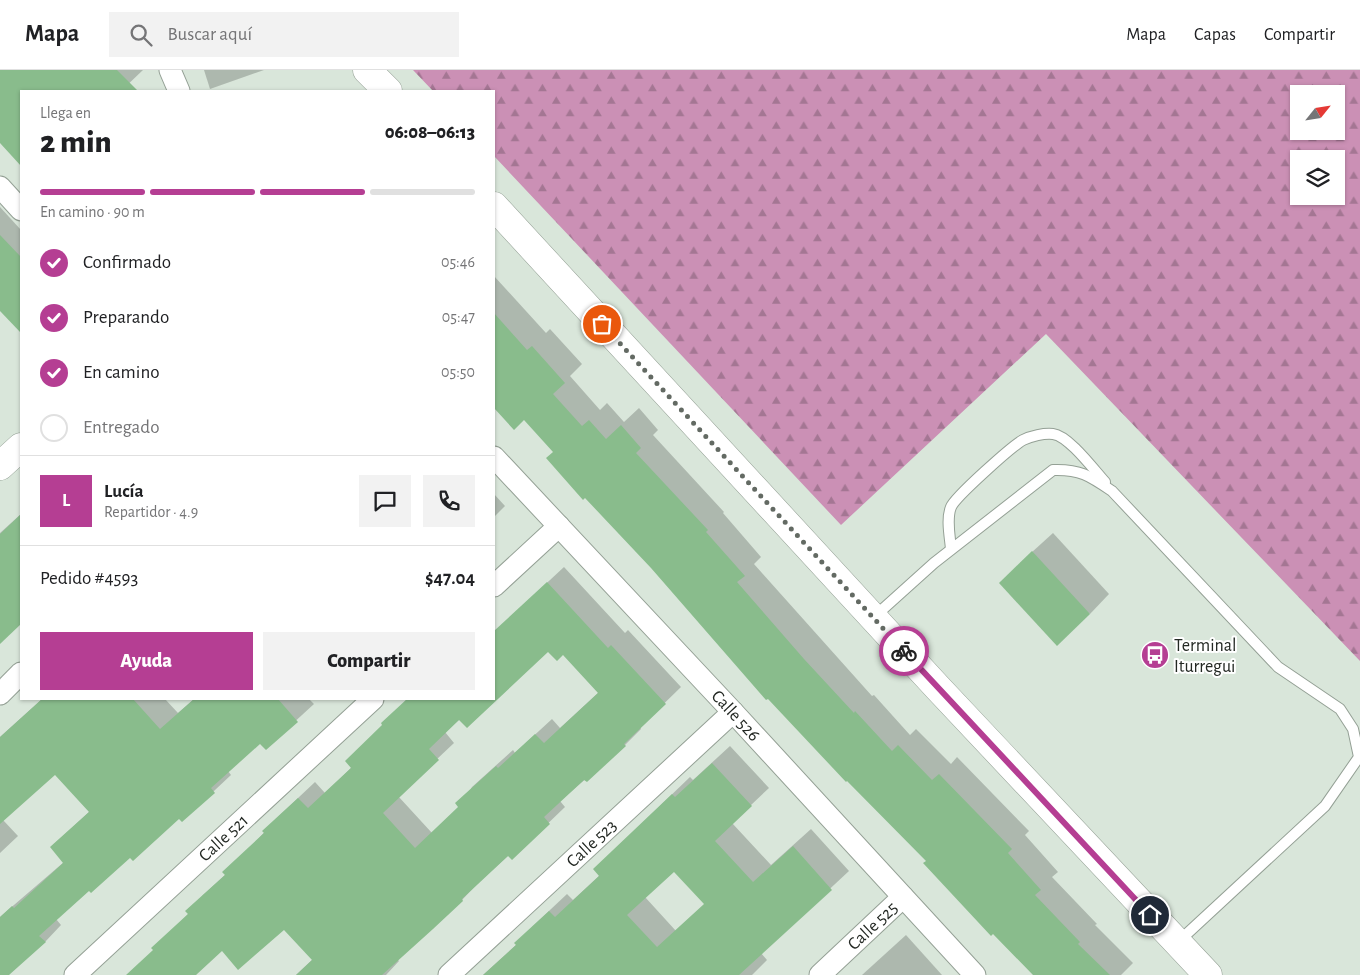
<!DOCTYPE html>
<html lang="es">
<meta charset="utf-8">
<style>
:root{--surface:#fff;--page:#f2f2f2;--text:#202124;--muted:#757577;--line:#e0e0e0;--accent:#b53e93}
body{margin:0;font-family:"Alegreya Sans",sans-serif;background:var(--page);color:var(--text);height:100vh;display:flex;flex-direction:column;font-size:19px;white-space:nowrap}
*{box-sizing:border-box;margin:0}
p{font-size:16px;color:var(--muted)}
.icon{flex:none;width:28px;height:28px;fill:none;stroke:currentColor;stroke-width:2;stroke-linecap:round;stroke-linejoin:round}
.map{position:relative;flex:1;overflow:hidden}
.side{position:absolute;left:20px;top:20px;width:475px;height:610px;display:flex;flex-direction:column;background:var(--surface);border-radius:0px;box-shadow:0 1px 4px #0004}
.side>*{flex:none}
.needle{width:32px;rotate:60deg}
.fabs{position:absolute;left:1290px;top:15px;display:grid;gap:10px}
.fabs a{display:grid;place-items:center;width:55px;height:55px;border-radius:0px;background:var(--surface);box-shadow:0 1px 4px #0004;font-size:25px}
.pin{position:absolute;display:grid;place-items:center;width:42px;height:42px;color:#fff;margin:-21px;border:2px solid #fff;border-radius:50%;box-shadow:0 1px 5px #0007}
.courier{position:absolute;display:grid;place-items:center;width:50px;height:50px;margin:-25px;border:4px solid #b53e93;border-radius:50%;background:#fff;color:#222;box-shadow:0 1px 6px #0007}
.summary em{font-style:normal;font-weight:800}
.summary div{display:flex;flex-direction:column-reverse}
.summary{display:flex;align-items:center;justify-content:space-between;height:85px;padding:0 20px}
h1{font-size:32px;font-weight:800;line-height:38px}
.bar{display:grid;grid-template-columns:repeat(4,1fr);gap:8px 5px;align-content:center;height:60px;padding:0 20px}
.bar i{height:6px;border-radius:4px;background:var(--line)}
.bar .selected{background:var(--accent)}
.bar p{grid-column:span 4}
.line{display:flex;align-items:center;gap:12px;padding:0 20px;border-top:1px solid var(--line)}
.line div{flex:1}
.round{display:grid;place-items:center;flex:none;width:52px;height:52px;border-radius:0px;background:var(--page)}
ol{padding:0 20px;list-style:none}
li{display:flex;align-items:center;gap:15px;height:55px}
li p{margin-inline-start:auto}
li .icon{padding:5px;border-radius:50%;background:var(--accent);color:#fff;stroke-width:4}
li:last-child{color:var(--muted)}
li i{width:28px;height:28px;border:2px solid var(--line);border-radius:50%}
.button{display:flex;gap:10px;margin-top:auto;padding:10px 20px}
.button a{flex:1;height:58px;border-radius:0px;background:var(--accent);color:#fff;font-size:20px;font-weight:800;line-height:58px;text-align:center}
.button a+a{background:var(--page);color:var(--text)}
header{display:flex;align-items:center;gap:30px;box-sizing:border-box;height:70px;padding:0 25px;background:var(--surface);border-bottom:1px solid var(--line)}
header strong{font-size:24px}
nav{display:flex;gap:28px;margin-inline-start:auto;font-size:18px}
.search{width:350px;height:45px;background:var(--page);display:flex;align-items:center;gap:12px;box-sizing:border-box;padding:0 18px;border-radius:0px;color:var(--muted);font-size:19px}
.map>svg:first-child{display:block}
.forest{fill:url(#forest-firs);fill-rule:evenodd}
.shadow{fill:#0003;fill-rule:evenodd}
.building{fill:#89bc8c;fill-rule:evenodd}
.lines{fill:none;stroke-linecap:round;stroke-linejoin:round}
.lane-casing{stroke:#94a095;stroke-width:12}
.street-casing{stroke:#94a095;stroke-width:23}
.secondary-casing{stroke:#94a095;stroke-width:29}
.lane{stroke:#fff;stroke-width:10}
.street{stroke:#fff;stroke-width:21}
.secondary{stroke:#fff;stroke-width:28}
.done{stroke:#636a63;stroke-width:5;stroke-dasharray:0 9}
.route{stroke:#b53e93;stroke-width:6}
.labels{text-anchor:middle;stroke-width:4;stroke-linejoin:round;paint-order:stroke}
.poi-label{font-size:18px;fill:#232823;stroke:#fff;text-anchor:start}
.street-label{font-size:18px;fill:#232823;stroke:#fff}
</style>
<header>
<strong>Mapa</strong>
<div class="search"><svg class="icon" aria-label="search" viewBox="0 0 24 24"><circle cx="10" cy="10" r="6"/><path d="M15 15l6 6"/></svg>Buscar aquí</div>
<nav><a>Mapa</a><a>Capas</a><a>Compartir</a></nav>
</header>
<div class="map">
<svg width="1360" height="905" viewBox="0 0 1360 905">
<defs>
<pattern id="forest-firs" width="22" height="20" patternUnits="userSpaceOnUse" patternTransform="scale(1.25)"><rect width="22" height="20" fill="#cb90b5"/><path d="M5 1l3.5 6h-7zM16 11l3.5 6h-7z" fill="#a47693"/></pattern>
</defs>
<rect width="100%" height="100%" fill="#d9e6da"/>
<path class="forest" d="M 413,0 L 1360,0 L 1360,591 L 1046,264 L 841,455 L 494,86 L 494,21 L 433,21 ZM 1299,24 L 1336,24 L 1336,61 L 1299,61 ZM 1299,89 L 1336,89 L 1336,126 L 1299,126 Z"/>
<g class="shadow">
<path d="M 0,0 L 143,0 L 121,21 L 21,21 L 21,94 L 0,71 Z"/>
<path d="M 204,0 L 264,0 L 210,19 Z"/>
<path d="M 0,137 L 21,160 L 21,262 L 0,239 Z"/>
<path d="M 494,206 L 546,263 L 550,259 L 582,294 L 570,306 L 600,340 L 607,333 L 624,352 L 639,338 L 658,360 L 653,365 L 724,442 L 723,443 L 761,487 L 754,494 L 872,626 L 874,625 L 910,665 L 916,659 L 951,694 L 957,687 L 1029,761 L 1025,765 L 1058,802 L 1052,807 L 1097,854 L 1095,855 L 1133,893 L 1121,905 L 1036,905 L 927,791 L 524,349 L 514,358 L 494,337 Z"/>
<path d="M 494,424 L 505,436 L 494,447 Z"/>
<path d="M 21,444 L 21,553 L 0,572 L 0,463 Z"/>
<path d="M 1053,463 L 1109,524 L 1090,544 L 1020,493 Z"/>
<path d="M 564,497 L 625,563 L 628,560 L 681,617 L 640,657 L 641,659 L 625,675 L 560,731 L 565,737 L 512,788 L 509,785 L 478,813 L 462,830 L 397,889 L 399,891 L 386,905 L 296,905 L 313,889 L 284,858 L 222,880 L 194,905 L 128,905 L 154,880 L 189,843 L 203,825 L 226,804 L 280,745 L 315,712 L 325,723 L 352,697 L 384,655 L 407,629 L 494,629 L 494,562 ZM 549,580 L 563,583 L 599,622 L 560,658 L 552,649 L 515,683 L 513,680 L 472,717 L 460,737 L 432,763 L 398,726 L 454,673 L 445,662 L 460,649 L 467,656 Z"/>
<path d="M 42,629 L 165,629 L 178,643 L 194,629 L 309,629 L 314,634 L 266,678 L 260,672 L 228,701 L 231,705 L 182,751 L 179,747 L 89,819 L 56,849 L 61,855 L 45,872 L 8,905 L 1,905 L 0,847 L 64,792 L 51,777 L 90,741 L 55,703 L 3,750 L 18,766 L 0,783 L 0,667 Z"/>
<path d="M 730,676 L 769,718 L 732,753 L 771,795 L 811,759 L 849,801 L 761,883 L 767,890 L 752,905 L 483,905 L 517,874 L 533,856 L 567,824 L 573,830 L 600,805 L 612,782 L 690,707 L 693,710 ZM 674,800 L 705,834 L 676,861 L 645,827 Z"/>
<path d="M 906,865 L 942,905 L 862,905 Z"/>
</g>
<g class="building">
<path d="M 0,0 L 117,0 L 138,21 L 21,21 L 21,96 L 0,73 Z"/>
<path d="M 0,165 L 21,187 L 21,263 L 0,241 Z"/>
<path d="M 494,243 L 527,280 L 532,276 L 565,313 L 553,324 L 582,356 L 589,350 L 606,369 L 621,355 L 641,378 L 636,383 L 708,460 L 706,462 L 745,506 L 737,512 L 804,589 L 854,643 L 855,641 L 892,681 L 898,675 L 932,710 L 939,704 L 1012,779 L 1008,783 L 1041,820 L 1035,825 L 1080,872 L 1078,874 L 1110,905 L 1033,905 L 993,864 L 991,866 L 923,793 L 926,791 L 847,711 L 846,712 L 768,629 L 766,630 L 651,498 L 585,428 L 583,430 L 546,388 L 553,382 L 524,350 L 514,360 L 494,338 Z"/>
<path d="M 21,444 L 21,554 L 0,574 L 0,464 Z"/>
<path d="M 1032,481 L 1090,544 L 1057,576 L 999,513 Z"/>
<path d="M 547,512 L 608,578 L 611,575 L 666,634 L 624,674 L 626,676 L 587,712 L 584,710 L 544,747 L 550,754 L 512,790 L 508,786 L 462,829 L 463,831 L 433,859 L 382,905 L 296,905 L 312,890 L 284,860 L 238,900 L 222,881 L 196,905 L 126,905 L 153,880 L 151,878 L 188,844 L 185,841 L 225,805 L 222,802 L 264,763 L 262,761 L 298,728 L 308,738 L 351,698 L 345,691 L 382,655 L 381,653 L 407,629 L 494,629 L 494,561 ZM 548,582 L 557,591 L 563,585 L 598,623 L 544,673 L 535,664 L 498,698 L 496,696 L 455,733 L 458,737 L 415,778 L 383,743 L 439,690 L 429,679 L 459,650 L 467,658 Z"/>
<path d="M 42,629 L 133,629 L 160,659 L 194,629 L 278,629 L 298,652 L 266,680 L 260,674 L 211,718 L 215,723 L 182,752 L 179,749 L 133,791 L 130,788 L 91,823 L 89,821 L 39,866 L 46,872 L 9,905 L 0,905 L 0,847 L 12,836 L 14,838 L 63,793 L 50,777 L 89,742 L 55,705 L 0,754 L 0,667 Z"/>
<path d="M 712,693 L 752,736 L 715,771 L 753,812 L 793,776 L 832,820 L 739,905 L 483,905 L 516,875 L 514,873 L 549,841 L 555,847 L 599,806 L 593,799 L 672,724 L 675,727 ZM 674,802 L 704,834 L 657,877 L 627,845 Z"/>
</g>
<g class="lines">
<defs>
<g id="lane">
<path d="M 951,479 C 950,467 946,449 951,437 C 955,427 1012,376 1023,370 C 1031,366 1044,363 1053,364 C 1069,366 1094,400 1105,412"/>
<path d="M 874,547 L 934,493 L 1053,400 C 1080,399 1090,406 1112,421 L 1278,597 L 1340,639 L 1353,659 L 1359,687 L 1325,736 L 1178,872"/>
</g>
<g id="street">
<path d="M 170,0 L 179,21"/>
<path d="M 0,117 L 21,140"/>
<path id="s1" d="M 494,387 L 733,642 L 975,905"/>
<path d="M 494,516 L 559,456"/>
<path d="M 0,624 L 21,603"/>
<path id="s2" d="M 75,905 L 373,629"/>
<path id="s3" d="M 449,905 L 733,642"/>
<path id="s4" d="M 820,905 L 903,827"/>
</g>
<g id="secondary">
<path d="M 367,0 L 388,21"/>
<path d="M 494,136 L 938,618 L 1208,905"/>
<path d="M 0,396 L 21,377"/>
</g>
</defs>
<use href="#lane" class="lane-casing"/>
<use href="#street" class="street-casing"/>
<use href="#secondary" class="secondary-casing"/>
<use href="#lane" class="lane"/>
<use href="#street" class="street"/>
<use href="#secondary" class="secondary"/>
</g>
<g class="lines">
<path class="done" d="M 602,254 L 904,581"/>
<path class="route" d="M 904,581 L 1150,845"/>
</g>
<defs>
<symbol id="bus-disc" viewBox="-11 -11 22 22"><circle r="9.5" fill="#b53e93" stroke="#fff"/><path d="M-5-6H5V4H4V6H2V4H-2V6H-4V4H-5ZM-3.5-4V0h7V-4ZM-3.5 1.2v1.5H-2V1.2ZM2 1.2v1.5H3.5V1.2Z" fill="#fff"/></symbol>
</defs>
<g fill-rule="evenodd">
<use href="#bus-disc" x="1139" y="569" width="32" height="32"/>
</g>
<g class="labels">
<g class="poi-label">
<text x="1174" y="581">Terminal<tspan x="1174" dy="21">Iturregui</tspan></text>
</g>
<g class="street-label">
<text dy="6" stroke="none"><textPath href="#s1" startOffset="354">Calle 526</textPath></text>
<text dy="6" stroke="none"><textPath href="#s2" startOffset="202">Calle 521</textPath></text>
<text dy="6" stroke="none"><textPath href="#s3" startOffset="194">Calle 523</textPath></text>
<text dy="6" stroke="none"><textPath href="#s4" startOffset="72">Calle 525</textPath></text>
</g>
</g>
</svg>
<div class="fabs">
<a><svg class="needle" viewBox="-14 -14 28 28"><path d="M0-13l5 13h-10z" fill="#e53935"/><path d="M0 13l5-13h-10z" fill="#757577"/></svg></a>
<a><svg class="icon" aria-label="layers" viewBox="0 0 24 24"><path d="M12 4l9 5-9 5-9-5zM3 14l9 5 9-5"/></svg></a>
</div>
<div class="pin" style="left:602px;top:254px;background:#ea580c"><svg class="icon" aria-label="bag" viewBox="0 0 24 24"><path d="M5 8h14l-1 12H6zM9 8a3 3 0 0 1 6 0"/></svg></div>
<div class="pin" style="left:1150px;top:845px;background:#1f2937"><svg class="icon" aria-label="home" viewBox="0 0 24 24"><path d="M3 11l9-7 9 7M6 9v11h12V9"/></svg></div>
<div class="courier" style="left:904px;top:581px"><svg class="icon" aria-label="bike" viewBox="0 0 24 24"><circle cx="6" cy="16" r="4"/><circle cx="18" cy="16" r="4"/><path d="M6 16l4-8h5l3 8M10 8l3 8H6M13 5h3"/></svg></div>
<section class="side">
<div class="summary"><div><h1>2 min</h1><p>Llega en</p></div><em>06:08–06:13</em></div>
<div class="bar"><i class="selected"></i><i class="selected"></i><i class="selected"></i><i></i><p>En camino · 90 m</p></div>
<ol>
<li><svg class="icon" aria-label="check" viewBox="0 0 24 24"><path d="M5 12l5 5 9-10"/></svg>Confirmado<p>05:46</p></li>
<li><svg class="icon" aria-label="check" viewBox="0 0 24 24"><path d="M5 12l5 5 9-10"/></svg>Preparando<p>05:47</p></li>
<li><svg class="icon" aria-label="check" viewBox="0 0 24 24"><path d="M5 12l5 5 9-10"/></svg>En camino<p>05:50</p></li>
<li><i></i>Entregado</li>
</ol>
<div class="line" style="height:90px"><b class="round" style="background:var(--accent);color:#fff">L</b><div><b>Lucía</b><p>Repartidor · 4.9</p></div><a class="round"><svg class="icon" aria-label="chat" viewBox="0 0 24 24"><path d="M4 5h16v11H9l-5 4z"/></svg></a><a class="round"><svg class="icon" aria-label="phone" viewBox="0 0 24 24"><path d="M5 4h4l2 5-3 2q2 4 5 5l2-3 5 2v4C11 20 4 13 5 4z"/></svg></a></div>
<div class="line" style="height:65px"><div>Pedido #4593</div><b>$47.04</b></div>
<div class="button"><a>Ayuda</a><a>Compartir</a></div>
</section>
</div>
